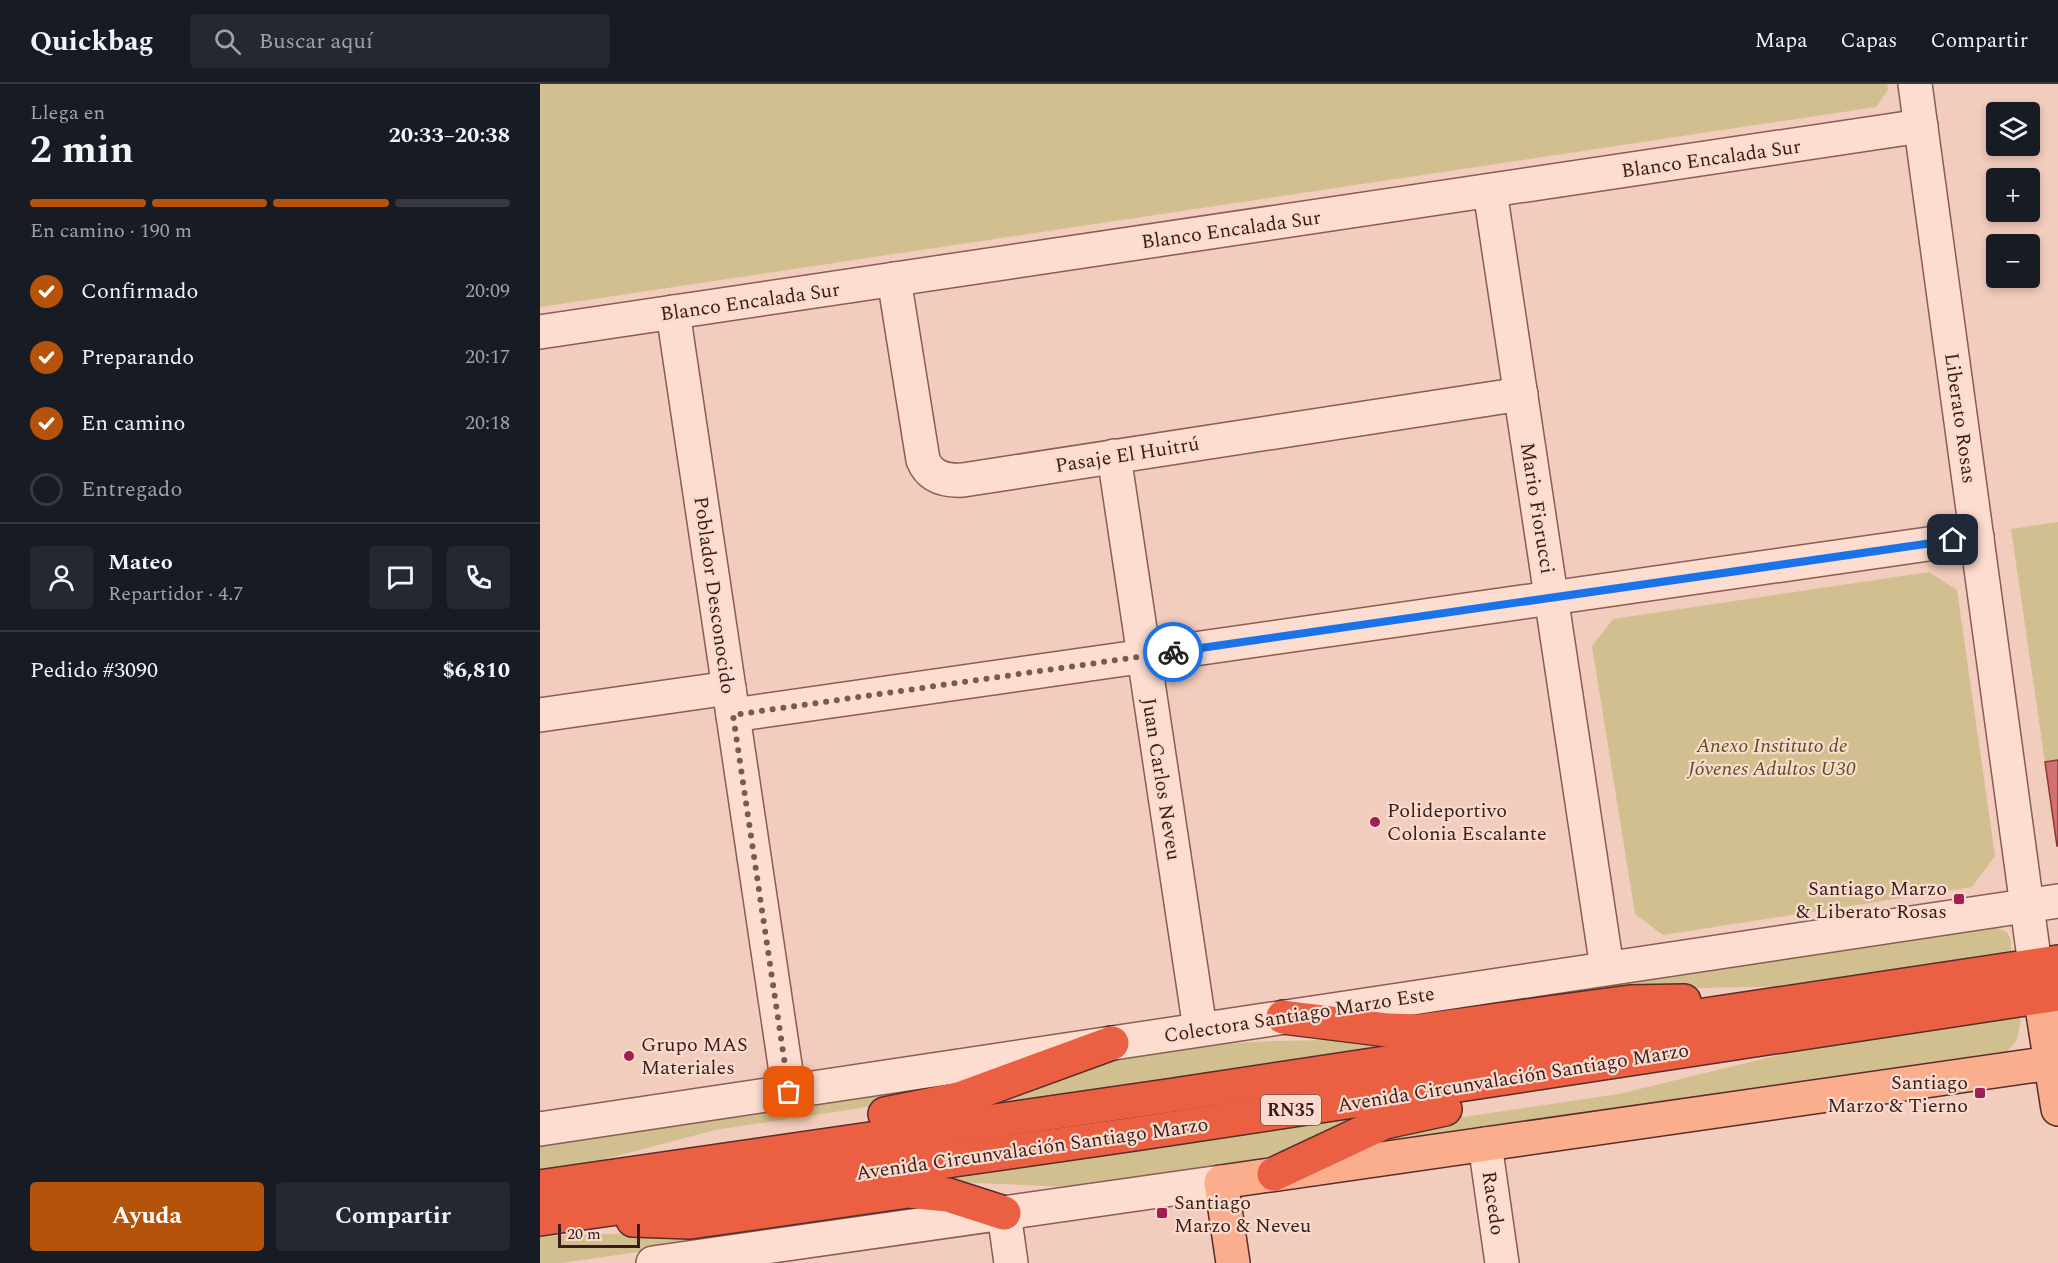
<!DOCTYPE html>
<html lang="es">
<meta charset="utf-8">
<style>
:root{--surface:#171b24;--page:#242831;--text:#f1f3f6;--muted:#9ea1a6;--line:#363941;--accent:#b45309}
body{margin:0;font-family:Spectral,serif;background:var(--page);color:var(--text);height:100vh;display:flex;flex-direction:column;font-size:22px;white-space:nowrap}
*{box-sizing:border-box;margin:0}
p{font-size:20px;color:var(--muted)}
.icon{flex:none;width:33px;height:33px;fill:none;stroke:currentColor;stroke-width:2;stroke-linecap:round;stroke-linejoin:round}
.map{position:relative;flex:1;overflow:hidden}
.drawer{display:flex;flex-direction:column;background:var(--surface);width:540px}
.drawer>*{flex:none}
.tools{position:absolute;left:1446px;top:18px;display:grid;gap:12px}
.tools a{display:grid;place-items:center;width:54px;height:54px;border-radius:6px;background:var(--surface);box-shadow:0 3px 9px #0003;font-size:30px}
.scale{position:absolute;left:18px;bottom:15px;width:82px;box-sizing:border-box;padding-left:6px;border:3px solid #381d1a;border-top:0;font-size:16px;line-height:21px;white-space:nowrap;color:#381d1a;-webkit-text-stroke:4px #f9dacc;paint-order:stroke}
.pin{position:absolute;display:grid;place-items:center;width:51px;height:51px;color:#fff;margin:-26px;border-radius:12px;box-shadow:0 3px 9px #0006}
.courier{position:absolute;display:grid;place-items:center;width:60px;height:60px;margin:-30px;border:4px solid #1a73e8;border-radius:50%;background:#fff;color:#222;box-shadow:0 2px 8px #0007}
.headline em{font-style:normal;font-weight:700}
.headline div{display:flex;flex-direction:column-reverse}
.headline{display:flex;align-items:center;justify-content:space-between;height:102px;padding:0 30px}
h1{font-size:39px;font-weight:700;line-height:45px}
.bar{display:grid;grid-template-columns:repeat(4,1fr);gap:9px 6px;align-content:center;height:72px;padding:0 30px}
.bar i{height:8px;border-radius:4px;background:var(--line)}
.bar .on{background:var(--accent)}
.bar p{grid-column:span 4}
.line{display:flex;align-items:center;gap:15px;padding:0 30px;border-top:2px solid var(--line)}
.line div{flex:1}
.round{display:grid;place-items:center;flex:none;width:63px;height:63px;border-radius:6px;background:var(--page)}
ol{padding:0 30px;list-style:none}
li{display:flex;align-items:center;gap:18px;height:66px}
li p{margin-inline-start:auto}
li .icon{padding:6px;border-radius:50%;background:var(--accent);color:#fff;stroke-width:4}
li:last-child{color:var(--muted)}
li i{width:33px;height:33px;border:3px solid var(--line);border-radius:50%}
.primary-button{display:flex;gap:12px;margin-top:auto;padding:12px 30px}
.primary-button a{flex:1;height:69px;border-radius:6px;background:var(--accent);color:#fff;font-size:24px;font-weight:700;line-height:69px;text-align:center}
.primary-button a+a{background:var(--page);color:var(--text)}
header{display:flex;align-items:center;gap:36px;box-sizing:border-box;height:84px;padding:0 30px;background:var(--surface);border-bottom:2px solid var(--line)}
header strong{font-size:28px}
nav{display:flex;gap:33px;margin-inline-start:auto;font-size:21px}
.search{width:420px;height:54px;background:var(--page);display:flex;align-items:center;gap:15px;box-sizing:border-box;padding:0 21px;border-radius:6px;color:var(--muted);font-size:22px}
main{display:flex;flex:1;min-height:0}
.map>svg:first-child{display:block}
.green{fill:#d1bf8f}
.building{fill:#d4706d;stroke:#8c3737;stroke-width:1.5}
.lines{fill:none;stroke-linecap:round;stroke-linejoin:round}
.minor-casing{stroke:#8b5b54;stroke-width:36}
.major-casing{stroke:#582c29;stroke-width:36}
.highway-casing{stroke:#582c29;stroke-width:36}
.minor{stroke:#fcddcf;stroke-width:33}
.major{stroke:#faae8e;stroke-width:33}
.highway{stroke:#eb5f42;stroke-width:33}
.done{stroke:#795a53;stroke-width:6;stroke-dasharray:0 10.8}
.route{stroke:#1a73e8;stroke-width:8}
.poi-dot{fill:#a01e52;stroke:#f9dacc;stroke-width:2}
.labels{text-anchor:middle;stroke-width:4.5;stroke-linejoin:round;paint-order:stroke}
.shield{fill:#f9dacc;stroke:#72564f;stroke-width:1.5}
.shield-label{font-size:18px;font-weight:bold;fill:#381d1a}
.street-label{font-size:20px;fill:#381d1a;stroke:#f9dacc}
.park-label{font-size:20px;font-style:italic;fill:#574f1f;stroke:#f9dacc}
.poi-label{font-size:20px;fill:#381d1a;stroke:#f9dacc;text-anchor:start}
</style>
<header>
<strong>Quickbag</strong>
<div class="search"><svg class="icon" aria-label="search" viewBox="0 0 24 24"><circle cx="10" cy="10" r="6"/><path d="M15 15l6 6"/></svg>Buscar aquí</div>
<nav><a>Mapa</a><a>Capas</a><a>Compartir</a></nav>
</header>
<main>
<section class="drawer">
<div class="headline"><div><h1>2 min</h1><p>Llega en</p></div><em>20:33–20:38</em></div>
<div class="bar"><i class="on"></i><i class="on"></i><i class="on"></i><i></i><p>En camino · 190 m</p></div>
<ol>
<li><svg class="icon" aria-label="check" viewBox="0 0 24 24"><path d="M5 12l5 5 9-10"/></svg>Confirmado<p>20:09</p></li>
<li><svg class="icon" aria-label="check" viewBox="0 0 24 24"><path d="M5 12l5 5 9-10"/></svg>Preparando<p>20:17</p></li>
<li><svg class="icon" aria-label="check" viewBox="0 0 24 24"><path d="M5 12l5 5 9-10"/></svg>En camino<p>20:18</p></li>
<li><i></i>Entregado</li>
</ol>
<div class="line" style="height:108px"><a class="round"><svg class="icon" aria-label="person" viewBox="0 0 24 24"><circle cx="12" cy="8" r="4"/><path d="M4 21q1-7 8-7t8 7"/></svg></a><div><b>Mateo</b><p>Repartidor · 4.7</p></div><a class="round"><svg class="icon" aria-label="chat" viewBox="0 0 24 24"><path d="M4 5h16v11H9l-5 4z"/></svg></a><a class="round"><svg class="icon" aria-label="phone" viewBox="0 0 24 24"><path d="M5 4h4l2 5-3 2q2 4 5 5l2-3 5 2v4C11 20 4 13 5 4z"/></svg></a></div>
<div class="line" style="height:78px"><div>Pedido #3090</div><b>$6,810</b></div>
<div class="primary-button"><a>Ayuda</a><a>Compartir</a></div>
</section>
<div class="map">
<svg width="1518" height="1179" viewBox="0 0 1518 1179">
<rect width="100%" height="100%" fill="#f2ccbc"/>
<g class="green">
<path d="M 0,0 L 1347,0 L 1348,6 L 1336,23 L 0,223 Z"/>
<path d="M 1518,438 L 1518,676 L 1505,678 L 1471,445 Z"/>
<path d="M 1389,488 L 1417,506 L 1455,772 L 1432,803 L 1123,851 L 1095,830 L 1052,562 L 1073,535 Z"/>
<path d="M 1454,843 L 1467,848 L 1471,857 L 1471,867 L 1254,902 L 1111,905 L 867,932 Z"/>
<path d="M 1477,933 L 1481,936 L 1477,956 L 1465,970 L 832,1062 L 832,1056 L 896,1037 L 1079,1010 L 1264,965 Z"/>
<path d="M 856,955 L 858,961 L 439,1025 C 478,1010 518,990 559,979 C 655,954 757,957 856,955 Z"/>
<path d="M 437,994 L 367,1017 L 175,1046 L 54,1078 L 0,1088 L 0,1059 Z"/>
<path d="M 824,1031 L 825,1037 L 714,1077 L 530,1103 L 414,1098 L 411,1095 Z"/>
<path d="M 354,1118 L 406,1124 L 21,1179 L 0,1179 L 0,1152 L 144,1148 Z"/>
</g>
<path class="building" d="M 1518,676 L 1518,762 L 1517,762 L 1505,678 Z"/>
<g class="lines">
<defs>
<g id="minor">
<path d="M 1375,0 L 1495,881"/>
<path d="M 950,107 L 1067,884"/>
<path d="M 354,195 L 383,376 C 390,393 405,397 423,396 L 981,310"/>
<path d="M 133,228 L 249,1008"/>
<path d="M 0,248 L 1381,42"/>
<path d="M 574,372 L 660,945"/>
<path d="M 0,631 L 189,604"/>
<path d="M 193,631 L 1437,453"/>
<path d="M 0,1045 L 1518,817"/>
<path d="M 945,1060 L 962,1179"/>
<path d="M 464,1129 L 471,1179"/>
<path d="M 113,1179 L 681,1098"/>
</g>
<g id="major">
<path d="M 1496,885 L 1518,1025"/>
<path d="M 693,1179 L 681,1098 L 1511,979"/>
</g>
<g id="highway">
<path d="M 743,933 L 848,946 L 878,947 L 1090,918 L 1144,917"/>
<path d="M 345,1030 L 419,1015 L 572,959"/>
<path d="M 734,1090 L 845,1038 L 905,1025"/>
<path d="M 0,1103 L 627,1012 L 1518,878"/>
<path d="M 0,1135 L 595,1050 L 1518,910"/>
<path d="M 93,1136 L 150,1138 L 368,1107 L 408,1111 L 464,1129"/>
</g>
</defs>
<use href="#minor" class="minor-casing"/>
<use href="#major" class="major-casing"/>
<use href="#highway" class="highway-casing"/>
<use href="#minor" class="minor"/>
<use href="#major" class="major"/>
<use href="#highway" class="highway"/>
</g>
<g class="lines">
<path class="done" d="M 249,1008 L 193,631 L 633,568"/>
<path class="route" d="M 633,568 L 1413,456"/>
</g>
<g class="poi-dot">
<circle cx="835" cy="738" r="6"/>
<rect x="1413" y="809" width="12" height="12" rx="3"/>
<circle cx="89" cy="972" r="6"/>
<rect x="1434" y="1003" width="12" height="12" rx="3"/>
<rect x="616" y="1123" width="12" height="12" rx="3"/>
</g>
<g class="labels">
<rect class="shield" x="721" y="1011" width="60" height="30" rx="4.5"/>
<g class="shield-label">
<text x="751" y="1032">RN35</text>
</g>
<g class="street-label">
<text transform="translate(1171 74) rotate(-8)" y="7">Blanco Encalada Sur</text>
<text transform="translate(691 145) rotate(-8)" y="7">Blanco Encalada Sur</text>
<text transform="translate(210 217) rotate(-8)" y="7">Blanco Encalada Sur</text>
<text transform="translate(1421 334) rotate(82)" y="7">Liberato Rosas</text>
<text transform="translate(587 370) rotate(-9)" y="7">Pasaje El Huitrú</text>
<text transform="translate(998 424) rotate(81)" y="7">Mario Fiorucci</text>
<text transform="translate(175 511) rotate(82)" y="7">Poblador Desconocido</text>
<text transform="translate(622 695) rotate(81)" y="7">Juan Carlos Neveu</text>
<text transform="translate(759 930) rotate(-9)" y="7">Colectora Santiago Marzo Este</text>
<text transform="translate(973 993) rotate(-9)" y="7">Avenida Circunvalación Santiago Marzo</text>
<text transform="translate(492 1064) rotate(-8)" y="7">Avenida Circunvalación Santiago Marzo</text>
<text transform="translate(954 1119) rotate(82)" y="7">Racedo</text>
</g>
<g class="park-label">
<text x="1232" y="668">Anexo Instituto de<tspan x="1232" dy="23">Jóvenes Adultos U30</tspan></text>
</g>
<g class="poi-label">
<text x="847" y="733">Polideportivo<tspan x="847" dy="23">Colonia Escalante</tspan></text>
<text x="1407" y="811" text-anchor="end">Santiago Marzo<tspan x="1407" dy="23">&amp; Liberato Rosas</tspan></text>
<text x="101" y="967">Grupo MAS<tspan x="101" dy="23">Materiales</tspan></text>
<text x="1428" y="1005" text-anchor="end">Santiago<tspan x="1428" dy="23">Marzo &amp; Tierno</tspan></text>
<text x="634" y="1125">Santiago<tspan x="634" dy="23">Marzo &amp; Neveu</tspan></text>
</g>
</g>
</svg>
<div class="tools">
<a><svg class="icon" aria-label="layers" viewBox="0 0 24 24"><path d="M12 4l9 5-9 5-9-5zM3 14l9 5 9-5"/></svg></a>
<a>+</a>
<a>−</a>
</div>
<div class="scale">20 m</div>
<div class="pin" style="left:249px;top:1008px;background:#ea580c"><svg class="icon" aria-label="bag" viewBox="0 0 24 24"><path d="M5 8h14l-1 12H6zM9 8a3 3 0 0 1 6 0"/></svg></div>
<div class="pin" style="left:1413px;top:456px;background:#1f2937"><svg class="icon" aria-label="home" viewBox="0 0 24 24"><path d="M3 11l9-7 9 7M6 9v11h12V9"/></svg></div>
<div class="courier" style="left:633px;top:568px"><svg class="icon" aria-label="bike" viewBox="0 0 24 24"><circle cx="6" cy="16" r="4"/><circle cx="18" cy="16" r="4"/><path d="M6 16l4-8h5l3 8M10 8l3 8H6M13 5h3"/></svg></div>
</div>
</main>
